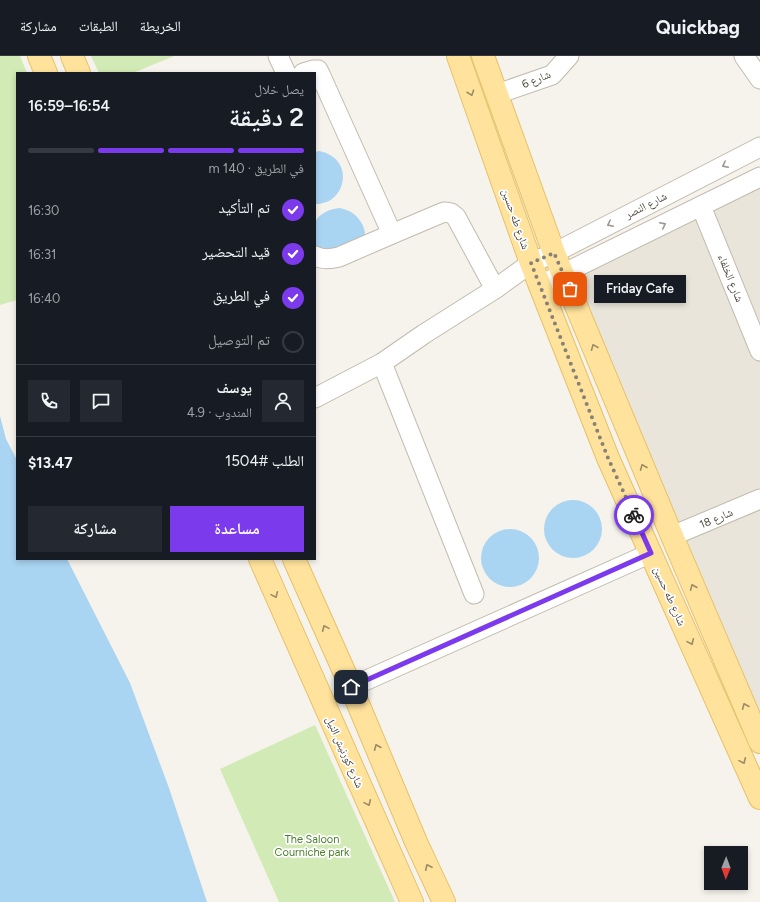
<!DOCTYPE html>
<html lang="ar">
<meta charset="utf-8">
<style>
:root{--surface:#171b24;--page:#242831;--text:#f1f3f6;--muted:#9ea1a6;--line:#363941;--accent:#7c3aed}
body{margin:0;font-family:Figtree,"Noto Naskh Arabic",sans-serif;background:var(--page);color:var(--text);direction:rtl;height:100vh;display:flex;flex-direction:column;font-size:15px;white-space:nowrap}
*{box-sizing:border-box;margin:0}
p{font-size:13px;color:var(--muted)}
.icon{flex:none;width:22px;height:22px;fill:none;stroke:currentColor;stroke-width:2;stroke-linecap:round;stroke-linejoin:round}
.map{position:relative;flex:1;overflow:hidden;direction:ltr}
.drawer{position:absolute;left:16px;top:16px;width:300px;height:488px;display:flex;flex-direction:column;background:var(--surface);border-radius:0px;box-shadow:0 2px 6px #0003;direction:rtl}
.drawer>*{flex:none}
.needle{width:26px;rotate:181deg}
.fabs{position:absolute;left:704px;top:790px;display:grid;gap:8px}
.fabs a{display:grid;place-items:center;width:44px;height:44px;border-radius:0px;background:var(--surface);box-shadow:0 2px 6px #0003;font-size:20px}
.pin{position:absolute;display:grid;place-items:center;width:34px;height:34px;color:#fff;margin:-17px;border-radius:8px;box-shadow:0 2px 6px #0006}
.courier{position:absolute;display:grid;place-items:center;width:40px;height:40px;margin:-20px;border:3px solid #7c3aed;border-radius:50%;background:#fff;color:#222;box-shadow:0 1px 5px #0007}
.bubble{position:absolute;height:28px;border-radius:0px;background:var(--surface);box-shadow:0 2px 6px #0003;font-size:13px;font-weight:600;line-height:28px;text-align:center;direction:rtl}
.overview em{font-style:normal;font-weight:600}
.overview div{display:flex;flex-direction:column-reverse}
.overview{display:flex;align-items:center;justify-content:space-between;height:68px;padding:0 12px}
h1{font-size:26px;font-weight:600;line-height:30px}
.bar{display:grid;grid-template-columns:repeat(4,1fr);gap:6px 4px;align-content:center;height:48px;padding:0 12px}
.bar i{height:5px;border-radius:3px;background:var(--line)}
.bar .current{background:var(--accent)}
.bar p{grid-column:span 4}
.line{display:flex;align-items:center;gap:10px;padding:0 12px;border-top:1px solid var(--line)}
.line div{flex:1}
.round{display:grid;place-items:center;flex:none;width:42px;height:42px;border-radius:0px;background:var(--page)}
ol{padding:0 12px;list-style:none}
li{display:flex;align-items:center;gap:12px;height:44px}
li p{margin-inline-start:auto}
li .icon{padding:4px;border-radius:50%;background:var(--accent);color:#fff;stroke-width:4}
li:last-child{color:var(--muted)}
li i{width:22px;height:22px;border:2px solid var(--line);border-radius:50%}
.action{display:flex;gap:8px;margin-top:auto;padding:8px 12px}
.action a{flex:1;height:46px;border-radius:0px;background:var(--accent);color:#fff;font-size:16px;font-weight:600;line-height:46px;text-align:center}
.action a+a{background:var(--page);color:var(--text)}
header{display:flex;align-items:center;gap:24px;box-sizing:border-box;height:56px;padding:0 20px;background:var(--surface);border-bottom:1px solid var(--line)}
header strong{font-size:19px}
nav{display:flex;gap:22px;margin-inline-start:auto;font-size:14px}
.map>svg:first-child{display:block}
.residential{fill:#eae5da}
.green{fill:#d2eab5}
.water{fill:#a9d4f2}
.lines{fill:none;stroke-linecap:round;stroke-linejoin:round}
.minor-casing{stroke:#c2bbae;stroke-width:21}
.major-casing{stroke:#e6c16a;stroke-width:24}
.minor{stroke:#fff;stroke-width:19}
.major{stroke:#ffe39c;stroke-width:22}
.oneway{stroke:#9c8c66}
.oneway2{stroke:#9c9892}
.done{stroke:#878178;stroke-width:4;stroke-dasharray:0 7.2}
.route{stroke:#7c3aed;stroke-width:5}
.labels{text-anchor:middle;stroke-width:3.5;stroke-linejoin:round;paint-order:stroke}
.street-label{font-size:11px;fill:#4b4439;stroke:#fff}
.park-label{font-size:11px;fill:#4a7f2a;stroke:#fff}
</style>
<header>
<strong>Quickbag</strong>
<nav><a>الخريطة</a><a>الطبقات</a><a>مشاركة</a></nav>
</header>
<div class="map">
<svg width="760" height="846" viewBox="0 0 760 846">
<rect width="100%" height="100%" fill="#f6f3ec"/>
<path class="residential" d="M 760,124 L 760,669 L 567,219 Z"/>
<g class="green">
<path d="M 0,0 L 20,0 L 27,17 L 17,17 L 17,244 L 0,249 Z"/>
<path d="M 91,0 L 174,0 L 133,17 L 99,17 Z"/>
<path d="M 315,669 L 395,846 L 279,846 L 220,713 Z"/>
</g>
<g class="water">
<path d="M 319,95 C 322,96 325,96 328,98 C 354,110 344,149 315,148 L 315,96 Z"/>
<path d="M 340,152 C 343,153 347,154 349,155 C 359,160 368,173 364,184 C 363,189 359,194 357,198 L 315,193 L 315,166 C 321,156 330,153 340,152 Z"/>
<path d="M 0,360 L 6,383 L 17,404 L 17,503 L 67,503 L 130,627 L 169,732 L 207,846 L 0,846 Z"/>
<circle cx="573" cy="473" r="29"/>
<circle cx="510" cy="502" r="29"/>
</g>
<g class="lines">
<defs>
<g id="minor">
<path d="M 278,0 L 286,17"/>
<path d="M 744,0 L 760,23"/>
<path d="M 303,17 L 313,14 L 318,14 L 320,18 L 392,178 L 444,156 L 451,157 L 456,161 L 495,233"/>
<path d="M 497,38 L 552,19 L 569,0"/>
<path d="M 701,150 L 760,295"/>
<path d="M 315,200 C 322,204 331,203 339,201 L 392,178"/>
<path d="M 540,229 L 760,121"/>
<path d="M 382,307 L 474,538"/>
<path d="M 315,342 L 382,307 L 424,278 L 495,233 L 531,207 L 554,197 L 760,91"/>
<path d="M 672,480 L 760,443"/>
<path d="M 351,631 L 651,497"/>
</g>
<g id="major">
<path d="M 39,0 L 46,17"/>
<path d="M 72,0 L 79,17"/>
<path d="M 458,0 L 531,207 L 608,402 L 760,742"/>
<path d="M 483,0 L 554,197 L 672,480 L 760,686"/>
<path d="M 260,503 L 412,846"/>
<path d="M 294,503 L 351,631 L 416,786 L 444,846"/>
</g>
</defs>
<use href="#minor" class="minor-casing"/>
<use href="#major" class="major-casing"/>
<use href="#minor" class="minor"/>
<use href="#major" class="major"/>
</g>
<defs><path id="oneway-chevron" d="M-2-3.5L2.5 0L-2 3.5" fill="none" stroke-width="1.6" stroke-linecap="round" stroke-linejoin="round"/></defs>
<g class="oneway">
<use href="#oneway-chevron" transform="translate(471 37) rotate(71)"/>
<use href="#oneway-chevron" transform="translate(594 291) rotate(-112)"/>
<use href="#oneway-chevron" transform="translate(643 411) rotate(-112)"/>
<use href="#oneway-chevron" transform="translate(693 531) rotate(-113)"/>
<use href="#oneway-chevron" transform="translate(275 539) rotate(66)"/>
<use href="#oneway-chevron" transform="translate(325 572) rotate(-114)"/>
<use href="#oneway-chevron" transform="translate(691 586) rotate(66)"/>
<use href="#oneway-chevron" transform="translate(745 650) rotate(-113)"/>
<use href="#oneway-chevron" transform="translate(377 691) rotate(-113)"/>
<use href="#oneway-chevron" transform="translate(743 705) rotate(66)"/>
<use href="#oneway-chevron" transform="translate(368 747) rotate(66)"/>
<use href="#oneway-chevron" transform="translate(428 811) rotate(-115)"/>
</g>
<g class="oneway2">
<use href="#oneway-chevron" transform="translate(725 109) rotate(153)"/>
<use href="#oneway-chevron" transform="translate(610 168) rotate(153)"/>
<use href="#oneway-chevron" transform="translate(663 169) rotate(-26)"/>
</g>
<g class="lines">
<path class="done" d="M 570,233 L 554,197 L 531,207 L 608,402 L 634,459"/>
<path class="route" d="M 351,631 L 651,497 L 634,459"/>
</g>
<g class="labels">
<g class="street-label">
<text transform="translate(536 23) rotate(-22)" y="4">شارع 6</text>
<text transform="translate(646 149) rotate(-27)" y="4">شارع النصر</text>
<text transform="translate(516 163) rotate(71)" y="4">شارع طه حسين</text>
<text transform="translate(731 222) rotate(68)" y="4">شارع الخلفاء</text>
<text transform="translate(716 462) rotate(-23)" y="4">شارع 18</text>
<text transform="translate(670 540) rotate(66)" y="4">شارع طه حسين</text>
<text transform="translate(345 696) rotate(66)" y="4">شارع كورنيش النيل</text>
</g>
<g class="park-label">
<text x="312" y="787">The Saloon<tspan x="312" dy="13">Courniche park</tspan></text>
</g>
</g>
</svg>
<div class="fabs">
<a><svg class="needle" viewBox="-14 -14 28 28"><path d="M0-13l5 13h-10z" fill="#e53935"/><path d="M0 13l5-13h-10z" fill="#9ea1a6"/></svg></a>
</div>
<div class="pin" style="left:570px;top:233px;background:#ea580c"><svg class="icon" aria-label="bag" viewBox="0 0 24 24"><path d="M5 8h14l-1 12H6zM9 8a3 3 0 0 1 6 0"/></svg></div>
<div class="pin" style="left:351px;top:631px;background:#1f2937"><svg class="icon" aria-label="home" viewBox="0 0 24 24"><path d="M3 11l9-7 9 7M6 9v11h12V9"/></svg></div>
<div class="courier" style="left:634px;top:459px"><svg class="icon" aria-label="bike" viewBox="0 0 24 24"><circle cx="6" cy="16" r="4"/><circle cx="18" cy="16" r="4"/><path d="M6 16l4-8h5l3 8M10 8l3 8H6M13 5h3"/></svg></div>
<div class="bubble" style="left:594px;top:219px;width:92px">Friday Cafe</div>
<section class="drawer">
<div class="overview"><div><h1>2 دقيقة</h1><p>يصل خلال</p></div><em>16:54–16:59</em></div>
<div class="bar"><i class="current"></i><i class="current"></i><i class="current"></i><i></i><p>في الطريق · 140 m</p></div>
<ol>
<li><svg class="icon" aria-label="check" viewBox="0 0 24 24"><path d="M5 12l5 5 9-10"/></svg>تم التأكيد<p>16:30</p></li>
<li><svg class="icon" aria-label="check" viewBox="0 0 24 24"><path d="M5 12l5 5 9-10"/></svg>قيد التحضير<p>16:31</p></li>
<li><svg class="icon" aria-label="check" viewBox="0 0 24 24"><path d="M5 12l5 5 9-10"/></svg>في الطريق<p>16:40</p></li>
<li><i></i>تم التوصيل</li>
</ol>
<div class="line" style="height:72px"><a class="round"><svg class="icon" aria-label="person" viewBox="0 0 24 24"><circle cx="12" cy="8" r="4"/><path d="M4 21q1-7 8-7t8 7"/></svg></a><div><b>يوسف</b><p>المندوب · 4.9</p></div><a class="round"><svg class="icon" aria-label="chat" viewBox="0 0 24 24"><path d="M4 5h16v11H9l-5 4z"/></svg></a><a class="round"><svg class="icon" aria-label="phone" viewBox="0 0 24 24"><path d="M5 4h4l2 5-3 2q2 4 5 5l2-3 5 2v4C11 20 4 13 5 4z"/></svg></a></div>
<div class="line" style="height:52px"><div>الطلب #1504</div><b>$13.47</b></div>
<div class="action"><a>مساعدة</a><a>مشاركة</a></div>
</section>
</div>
